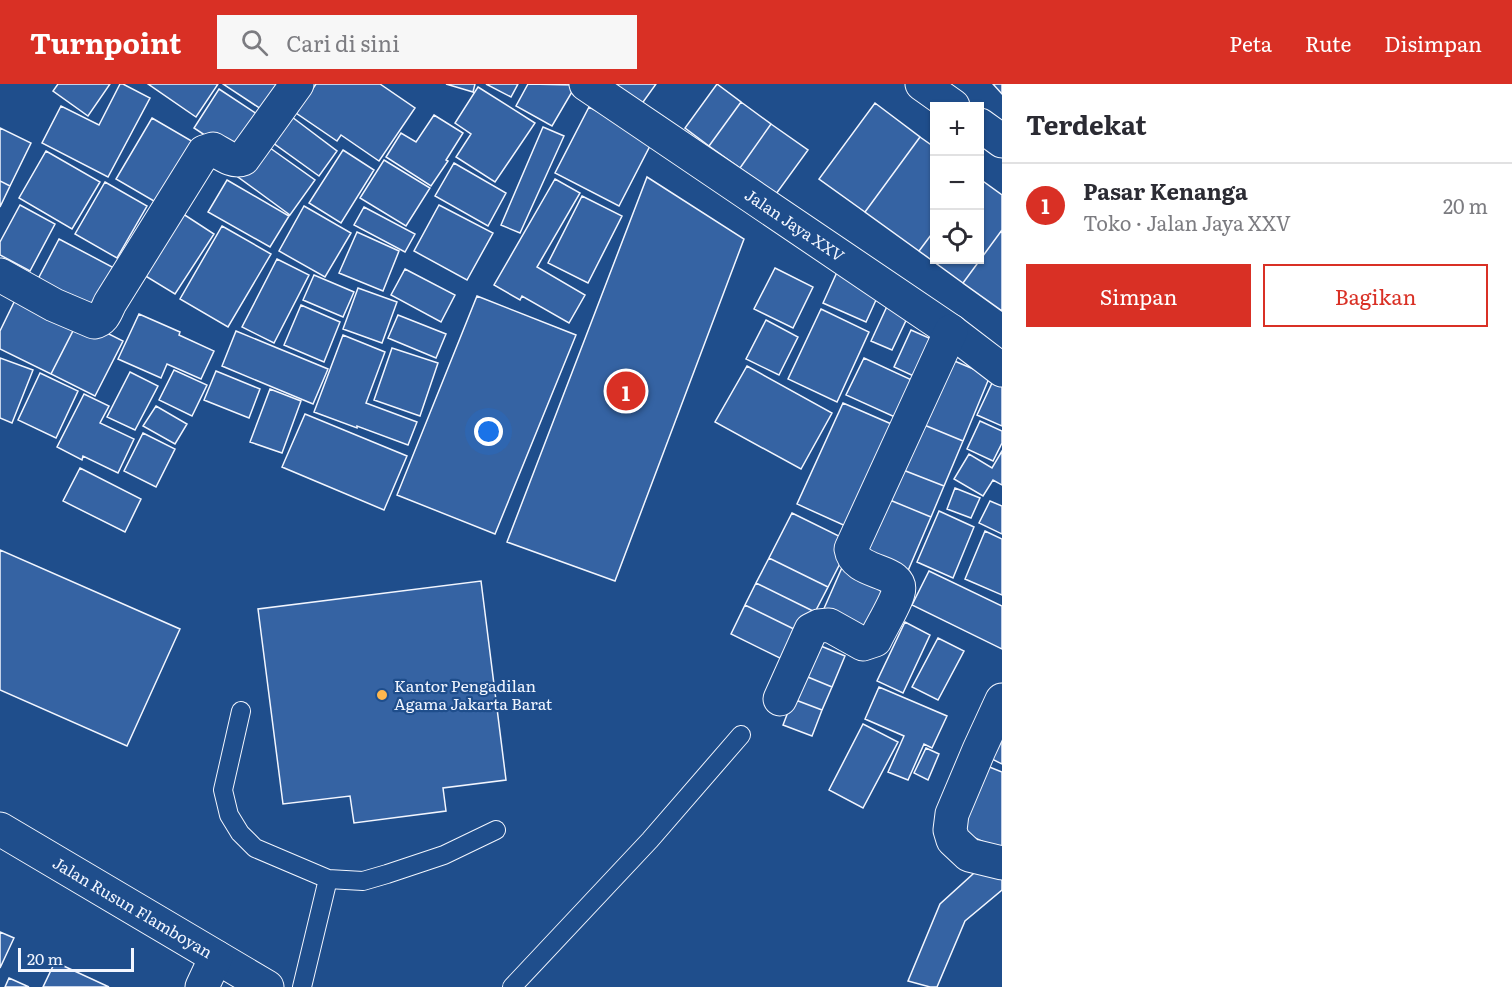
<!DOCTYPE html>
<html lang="id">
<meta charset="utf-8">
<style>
:root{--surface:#fff;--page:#f7f7f7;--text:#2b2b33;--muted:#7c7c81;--line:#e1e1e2;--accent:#d93025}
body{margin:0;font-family:Literata,serif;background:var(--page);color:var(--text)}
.controls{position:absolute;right:18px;top:18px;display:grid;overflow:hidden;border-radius:0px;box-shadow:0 2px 4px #0004}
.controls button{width:54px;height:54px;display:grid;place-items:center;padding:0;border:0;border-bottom:2px solid var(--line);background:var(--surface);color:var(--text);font:30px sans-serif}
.scale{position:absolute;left:18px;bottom:15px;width:116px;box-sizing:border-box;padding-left:6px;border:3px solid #f2f6ff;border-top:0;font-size:16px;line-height:21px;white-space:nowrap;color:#f2f6ff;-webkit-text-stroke:4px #1f4e8c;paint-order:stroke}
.you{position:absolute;left:489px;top:348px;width:21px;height:21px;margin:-15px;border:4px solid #fff;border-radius:50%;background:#1a73e8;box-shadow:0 0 0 9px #1a73e833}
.badge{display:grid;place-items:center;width:39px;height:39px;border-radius:50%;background:var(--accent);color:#fff;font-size:20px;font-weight:700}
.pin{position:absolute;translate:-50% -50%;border:3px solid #fff;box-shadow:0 2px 6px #0006}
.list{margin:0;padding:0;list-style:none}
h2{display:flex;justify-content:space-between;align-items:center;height:78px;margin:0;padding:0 24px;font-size:26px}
h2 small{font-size:20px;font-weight:400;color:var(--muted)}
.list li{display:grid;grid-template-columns:39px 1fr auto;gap:18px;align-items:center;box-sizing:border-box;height:84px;padding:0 24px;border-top:2px solid var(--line)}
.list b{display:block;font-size:22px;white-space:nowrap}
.list p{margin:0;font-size:20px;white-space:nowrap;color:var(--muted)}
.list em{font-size:20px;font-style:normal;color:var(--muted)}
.actions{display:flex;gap:12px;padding:18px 24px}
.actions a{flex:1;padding:14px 0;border:2px solid var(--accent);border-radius:0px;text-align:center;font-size:21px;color:var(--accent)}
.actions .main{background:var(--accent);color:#fff}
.icon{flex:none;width:33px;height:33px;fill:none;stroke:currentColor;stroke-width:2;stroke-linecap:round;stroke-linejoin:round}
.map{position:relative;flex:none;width:1002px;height:903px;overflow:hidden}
header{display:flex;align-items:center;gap:36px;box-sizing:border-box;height:84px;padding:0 30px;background:var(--accent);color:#fff}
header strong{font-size:28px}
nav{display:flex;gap:33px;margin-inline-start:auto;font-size:21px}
.search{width:420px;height:54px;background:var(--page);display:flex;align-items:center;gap:15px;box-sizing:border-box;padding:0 21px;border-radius:0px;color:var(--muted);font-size:22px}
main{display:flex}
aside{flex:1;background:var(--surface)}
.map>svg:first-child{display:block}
.building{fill:#3563a3;stroke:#f2f6ff;stroke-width:1.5}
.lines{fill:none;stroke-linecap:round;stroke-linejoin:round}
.service-casing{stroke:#f2f6ff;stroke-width:20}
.minor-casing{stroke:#f2f6ff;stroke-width:35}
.service{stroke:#1f4e8c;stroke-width:18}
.minor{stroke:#1f4e8c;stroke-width:33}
.poi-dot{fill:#ffb74d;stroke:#1f4e8c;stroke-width:2}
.labels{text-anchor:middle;stroke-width:4.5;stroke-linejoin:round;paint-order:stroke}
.street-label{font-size:16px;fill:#f2f6ff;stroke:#1f4e8c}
.poi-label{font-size:16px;fill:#f2f6ff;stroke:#1f4e8c;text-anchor:start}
</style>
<header>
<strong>Turnpoint</strong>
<div class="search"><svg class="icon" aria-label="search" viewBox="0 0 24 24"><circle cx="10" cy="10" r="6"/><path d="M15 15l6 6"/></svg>Cari di sini</div>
<nav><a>Peta</a><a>Rute</a><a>Disimpan</a></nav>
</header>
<main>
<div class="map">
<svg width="1002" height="903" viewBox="0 0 1002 903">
<rect width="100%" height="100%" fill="#1f4e8c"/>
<path class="building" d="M58,0H110L88,32L53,7Z
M120,0H123L150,14L108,93L42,59L61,22L99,41Z
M148,0H218L196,33Z
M223,0H287L267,29Z
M316,0H380L415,24L379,77L341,51L337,57L296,29Z
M446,0H475L473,8Z
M486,0H518L511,13Z
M528,0L576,1L552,42L516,22Z
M611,0H656L641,21Z
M717,0L741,18L709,62L685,44Z
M993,0H1002V10Z
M478,3L535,39L495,98L456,73L471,50L455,39Z
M219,5L263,34L238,73L194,44Z
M741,18L771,40L740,84L709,62Z
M875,19L920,53L865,128L819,95Z
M589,23L653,56L619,122L555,89Z
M288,30L337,67L319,92L269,56Z
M434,31L463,49L446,76L448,77L431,102L386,73L401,49L416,58Z
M152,34L195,59L159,120L116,95Z
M771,40L808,66L776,110L740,84Z
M543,43L564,52L520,149L501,141Z
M0,44L31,59L10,102L0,97Z
M920,53L934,63V147L919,167L865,128Z
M263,59L315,96L290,131L238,93Z
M343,66L374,86L341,139L309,119Z
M46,67L100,98L72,145L19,114Z
M384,76L430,104L406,142L360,114Z
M454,79L506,109L488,142L435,112Z
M647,93L744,155L615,497L507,458Z
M555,95L580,109L537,183L585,211L569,239L522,212L520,216L494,201Z
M980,95L1002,111V146L963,199L919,167L934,147V176H980Z
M227,96L289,132L270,163L208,128Z
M0,97L10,102L0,123Z
M105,98L147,122L117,174L75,150Z
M582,112L622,132L588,199L548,179Z
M20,121L55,140L30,187L0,171V158Z
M439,121L493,149L467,196L414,167Z
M304,122L351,149L325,193L279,167Z
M364,123L415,150L405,168L354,141Z
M174,124L214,150L175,210L134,185Z
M222,142L271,170L228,243L180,215Z
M1002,146V227L963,199Z
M357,148L399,167L383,207L339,189Z
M59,155L116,185L94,227L37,197Z
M277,175L309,191L274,259L242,243Z
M775,184L813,203L793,244L754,225Z
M405,185L455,211L441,238L391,211Z
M838,186L881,205L866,238L823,219Z
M314,191L354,208L343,233L303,216Z
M358,204L397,218L382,259L343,245Z
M20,206L79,235L51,290L0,265V247Z
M477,212L576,251L495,450L397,411Z
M889,218L910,228L892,266L871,257Z
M301,221L340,238L324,278L284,261Z
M821,225L869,248L837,318L788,295Z
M139,230L180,248L179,251L214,267L201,295L167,280L161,294L118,275Z
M398,231L446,250L436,274L388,254Z
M79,235L123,257L95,312L51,290Z
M766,236L798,253L779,291L746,275Z
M911,246L938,258L920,295L894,283Z
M236,247L328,285L313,320L222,282Z
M343,251L385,268L366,319L417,338L408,361L357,342V344L314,328Z
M392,264L438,279L420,332L374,316Z
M945,273L990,292L963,357L917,338Z
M0,274L33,286L12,339L0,334Z
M864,274L914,297L897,334L846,311Z
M747,282L832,329L801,385L715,338Z
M174,286L207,301L192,332L159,316Z
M216,287L260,305L249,334L204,316Z
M130,288L158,302L135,346L107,333Z
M40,289L78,307L56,354L18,336Z
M993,297L1002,301V342L977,331Z
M270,305L301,317L282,369L250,358Z
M84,310L109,322L100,339L134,355L118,389L83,372L82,376L57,363Z
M843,319L896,342L850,444L797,420Z
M156,322L187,340L175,360L143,342Z
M305,330L407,372L384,426L282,383Z
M980,337L1002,347V359L993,377L967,365Z
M917,338L963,357L944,402L898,384Z
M143,349L175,365L156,403L124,387Z
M1002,367V401L993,396L983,412L954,395L969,370L992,384Z
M80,384L141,415L125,448L63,417Z
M898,384L944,402L931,433L885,414Z
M955,404L980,414L971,434L947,425Z
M885,414L931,433L907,489L862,470Z
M990,417L1002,422V450L979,439Z
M939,427L974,443L953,494L917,478Z
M792,429L851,458L828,503L769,474Z
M985,447L1002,455V511L965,495Z
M0,466L180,545L127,662L0,606Z
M769,474L828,503L815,528L756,499Z
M844,479L890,499L869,549L822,529Z
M929,487L1002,522V565L912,521Z
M481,497L506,696L443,704L446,727L354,739L350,712L283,720L258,525Z
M756,499L815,528L804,550L745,521Z
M745,521L804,550L790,579L731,550Z
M905,538L930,551L903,609L877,597Z
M938,554L964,567L938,616L912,603Z
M816,560L845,572L832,603L803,591Z
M803,591L832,603L822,626L793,615Z
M879,603L947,632L932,664L924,660L908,696L888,688L904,652L865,635Z
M793,615L822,626L812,652L783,641Z
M863,640L898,658L863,724L829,706Z
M1002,652V680L988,673Z
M926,664L939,670L928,696L914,689Z
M987,682L1002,688V766L957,746Z
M984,780L1002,795V806L965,837L937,903H930L908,897L940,820Z
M0,848L14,854L0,884Z
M55,878L109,903H43Z
M9,894L29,903H5Z"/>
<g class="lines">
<g class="service-casing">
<path id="service" d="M241,627L223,706L229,731L240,749L255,764L328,795L302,903
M328,795L363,797L387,790L444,771L496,746
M512,903L650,756L741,651"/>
</g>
<g class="minor-casing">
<g id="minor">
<path id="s1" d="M586,0L951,247L1002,286"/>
<path d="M922,0L953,22"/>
<path d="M980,41L1002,57"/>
<path d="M0,191L54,221L94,238C104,236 106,227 110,219L204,68L213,65C222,70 233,79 243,75L297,0"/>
<path d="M780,615L811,546L819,542L829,541L863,560L875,556C881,543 895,521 898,509C905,484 855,492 851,465L951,247"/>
<path d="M1002,616L979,666L952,730L950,746L953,756L969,771L1002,779"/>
<path id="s2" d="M0,745L267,903"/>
<path d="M202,903L216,873"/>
</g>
</g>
<use href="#service" class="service"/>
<use href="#minor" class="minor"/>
</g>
<circle class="poi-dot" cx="382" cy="611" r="6"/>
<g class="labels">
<g class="street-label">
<text dy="6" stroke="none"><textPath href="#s1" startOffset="252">Jalan Jaya XXV</textPath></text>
<text dy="6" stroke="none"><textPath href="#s2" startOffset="154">Jalan Rusun Flamboyan</textPath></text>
</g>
<g class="poi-label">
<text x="394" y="608">Kantor Pengadilan<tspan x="394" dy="18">Agama Jakarta Barat</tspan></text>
</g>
</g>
</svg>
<div class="controls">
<button>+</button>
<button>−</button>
<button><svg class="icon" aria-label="locate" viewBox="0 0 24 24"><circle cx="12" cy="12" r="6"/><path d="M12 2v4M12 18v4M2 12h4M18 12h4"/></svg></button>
</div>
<div class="scale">20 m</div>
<div class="you"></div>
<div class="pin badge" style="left:626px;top:307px">1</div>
</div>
<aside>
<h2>Terdekat<small></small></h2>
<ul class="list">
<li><span class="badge">1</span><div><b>Pasar Kenanga</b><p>Toko · Jalan Jaya XXV</p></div><em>20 m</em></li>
</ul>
<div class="actions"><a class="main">Simpan</a><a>Bagikan</a></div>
</aside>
</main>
